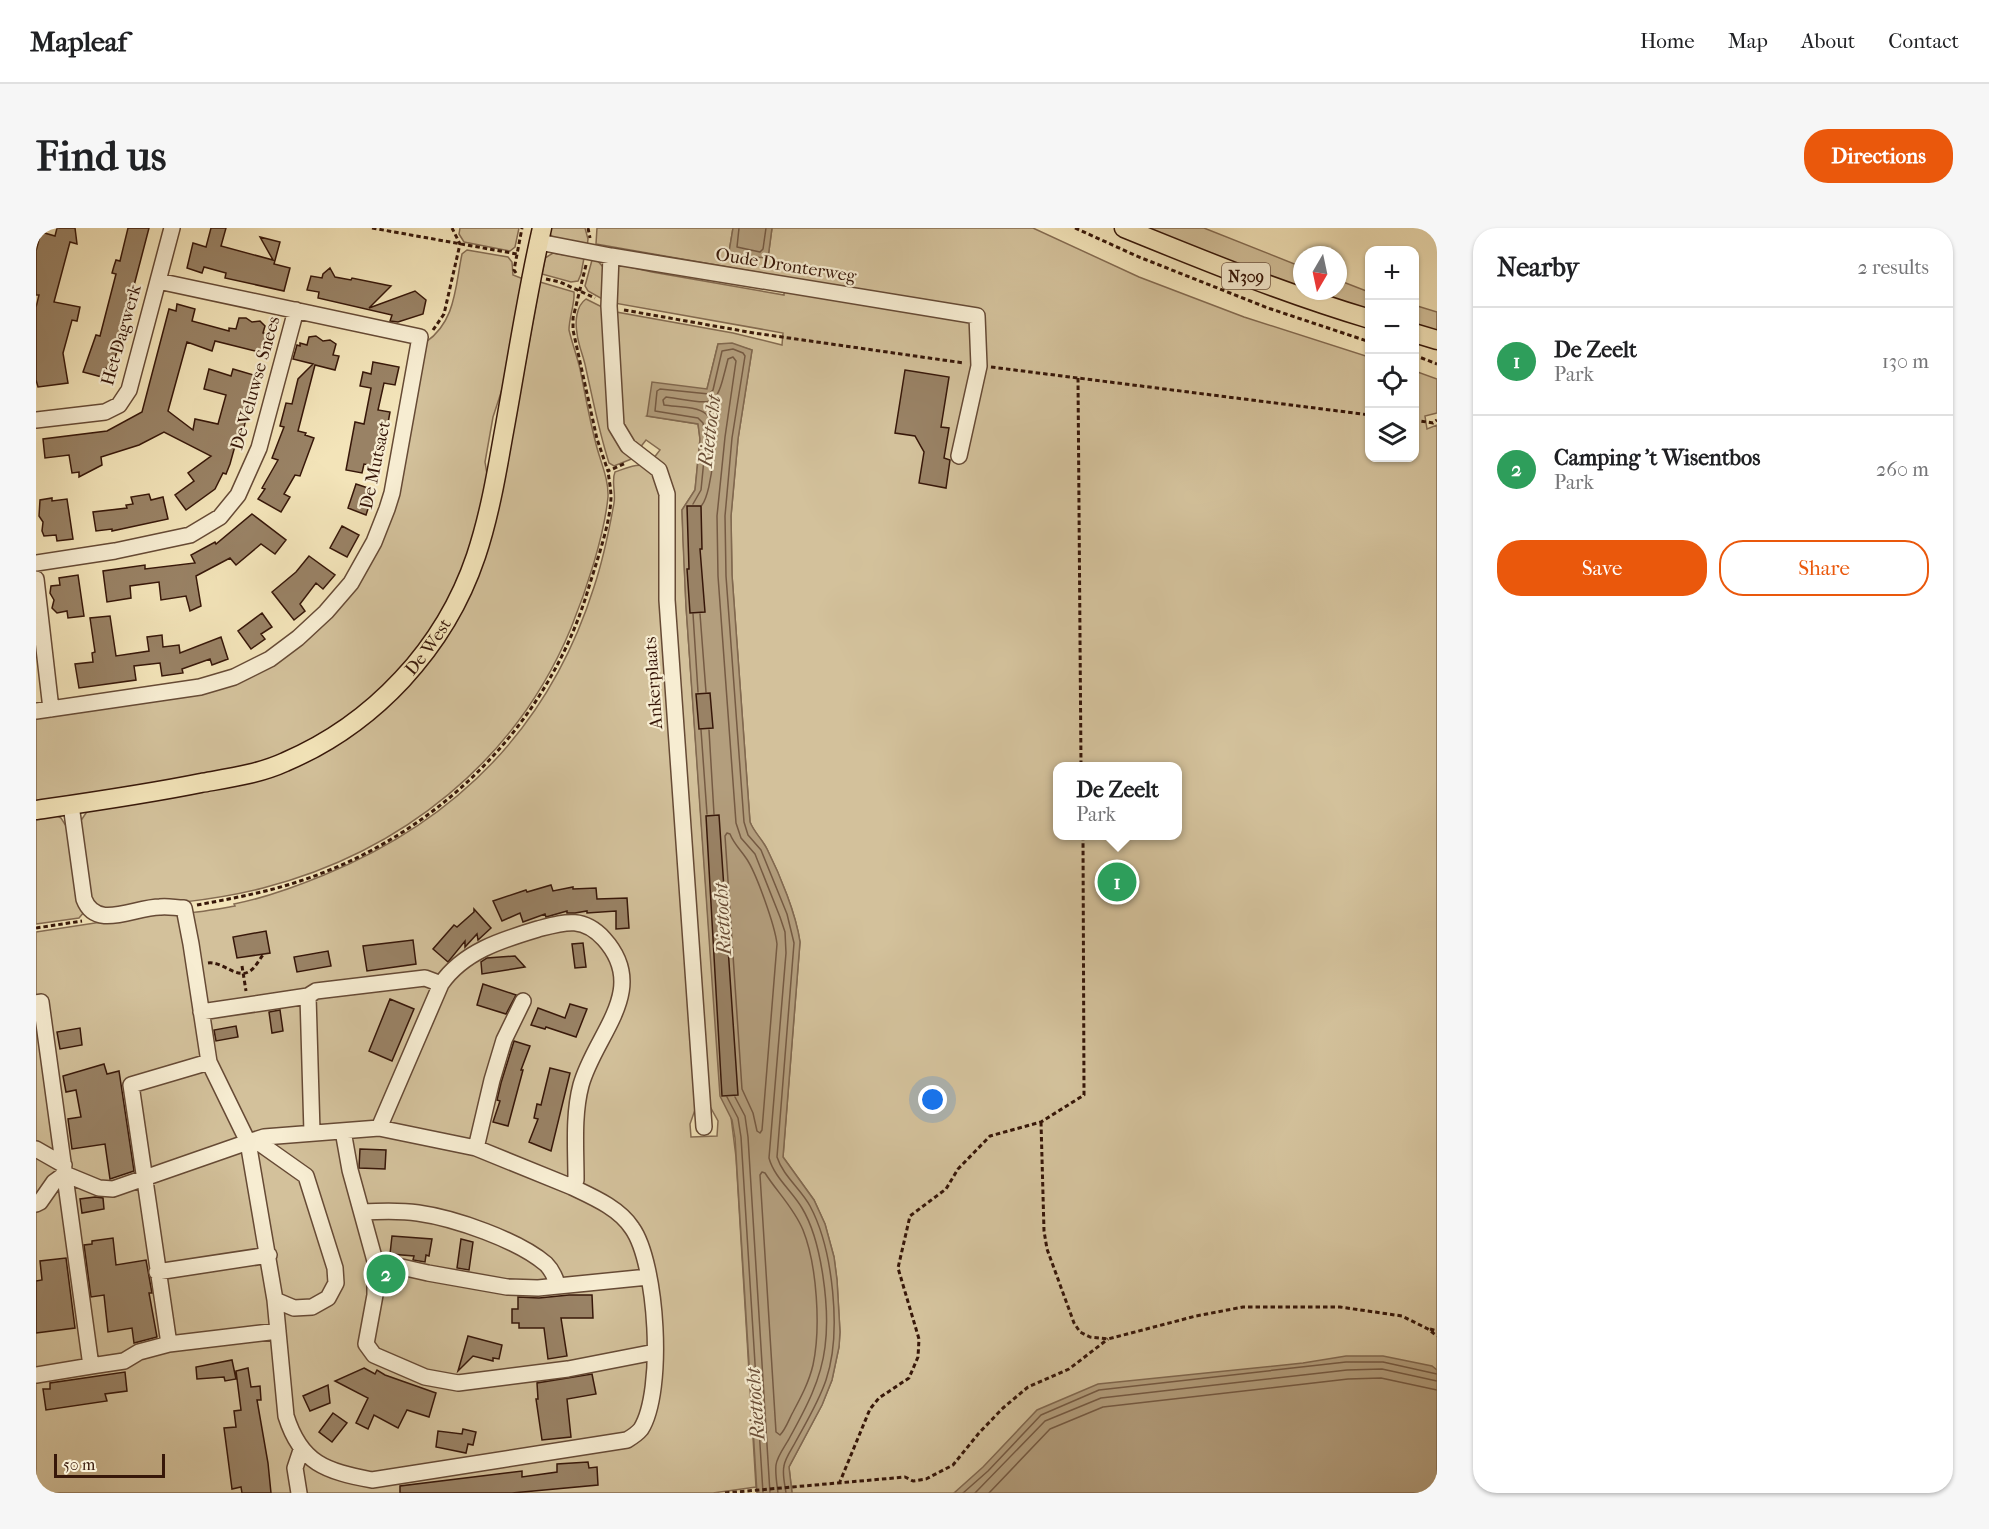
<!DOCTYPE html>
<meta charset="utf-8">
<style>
:root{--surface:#fff;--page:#f6f6f6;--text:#202124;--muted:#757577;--line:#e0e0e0;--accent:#ea580c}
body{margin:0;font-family:"IM FELL French Canon",serif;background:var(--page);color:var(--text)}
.controls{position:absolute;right:18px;top:18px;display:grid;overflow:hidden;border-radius:12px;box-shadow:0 2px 4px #0004}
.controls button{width:54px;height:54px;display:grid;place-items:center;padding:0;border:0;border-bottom:2px solid var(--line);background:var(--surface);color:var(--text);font:30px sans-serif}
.compass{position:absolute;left:1257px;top:18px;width:54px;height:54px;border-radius:50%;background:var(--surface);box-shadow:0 2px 4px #0004;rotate:189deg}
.scale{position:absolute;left:18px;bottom:15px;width:111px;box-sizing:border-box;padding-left:6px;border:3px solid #371709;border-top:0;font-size:16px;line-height:21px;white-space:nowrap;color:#371709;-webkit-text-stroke:4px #f7edd2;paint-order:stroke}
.you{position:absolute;left:897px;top:872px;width:21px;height:21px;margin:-15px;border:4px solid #fff;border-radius:50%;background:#1a73e8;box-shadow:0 0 0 9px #1a73e833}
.badge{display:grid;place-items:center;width:39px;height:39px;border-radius:50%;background:var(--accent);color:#fff;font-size:20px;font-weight:700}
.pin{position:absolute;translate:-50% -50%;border:3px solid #fff;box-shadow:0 2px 6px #0006}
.popup{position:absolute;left:1017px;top:534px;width:129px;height:78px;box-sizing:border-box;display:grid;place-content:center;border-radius:12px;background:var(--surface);filter:drop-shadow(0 2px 4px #0005);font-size:20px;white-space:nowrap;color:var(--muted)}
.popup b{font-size:22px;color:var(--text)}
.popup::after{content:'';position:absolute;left:50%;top:100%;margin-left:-12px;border:12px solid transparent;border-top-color:var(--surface)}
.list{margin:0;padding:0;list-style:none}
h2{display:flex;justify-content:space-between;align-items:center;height:78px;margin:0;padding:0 24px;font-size:26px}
h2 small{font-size:20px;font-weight:400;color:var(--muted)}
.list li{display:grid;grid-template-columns:39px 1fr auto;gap:18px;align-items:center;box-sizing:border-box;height:108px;padding:0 24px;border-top:2px solid var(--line)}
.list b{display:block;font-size:22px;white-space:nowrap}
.list p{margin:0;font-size:20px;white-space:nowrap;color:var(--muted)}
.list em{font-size:20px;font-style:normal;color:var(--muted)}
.actions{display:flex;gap:12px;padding:18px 24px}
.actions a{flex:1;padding:14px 0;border:2px solid var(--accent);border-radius:24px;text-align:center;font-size:21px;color:var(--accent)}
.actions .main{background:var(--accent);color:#fff}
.icon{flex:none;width:33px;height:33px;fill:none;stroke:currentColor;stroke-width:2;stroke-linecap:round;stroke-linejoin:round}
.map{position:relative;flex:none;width:1401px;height:1265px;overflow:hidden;border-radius:24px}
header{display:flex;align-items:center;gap:36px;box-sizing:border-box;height:84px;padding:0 30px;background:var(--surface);border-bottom:2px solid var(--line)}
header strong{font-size:28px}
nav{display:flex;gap:33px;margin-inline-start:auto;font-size:21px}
.intro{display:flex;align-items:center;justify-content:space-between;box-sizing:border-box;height:144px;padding:0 36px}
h1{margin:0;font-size:42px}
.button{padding:15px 27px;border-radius:24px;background:var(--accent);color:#fff;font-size:21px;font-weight:700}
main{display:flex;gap:36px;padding:0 36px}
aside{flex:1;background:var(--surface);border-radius:24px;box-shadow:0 2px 4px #0004}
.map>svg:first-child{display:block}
.green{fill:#d3c19b;stroke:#856c52;stroke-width:1.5;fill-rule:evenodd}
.water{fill:#b39e7d;stroke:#81684f;stroke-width:1.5}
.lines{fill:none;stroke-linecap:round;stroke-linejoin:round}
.shore{stroke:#755a43;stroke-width:1.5}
.building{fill:#998265;stroke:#371709;stroke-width:1.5}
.minor-casing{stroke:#664a35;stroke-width:18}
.major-casing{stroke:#371709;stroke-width:21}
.path{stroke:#371709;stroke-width:3;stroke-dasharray:4.5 3;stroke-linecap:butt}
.minor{stroke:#f7edd2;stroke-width:15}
.major{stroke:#f3e4b9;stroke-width:18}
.labels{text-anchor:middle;stroke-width:4.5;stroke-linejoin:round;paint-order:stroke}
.shield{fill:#f7edd2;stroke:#715745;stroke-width:1.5}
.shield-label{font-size:16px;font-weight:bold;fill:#371709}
.street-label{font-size:18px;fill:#371709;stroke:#f7edd2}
.water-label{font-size:20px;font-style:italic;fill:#694d37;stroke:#f7edd2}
</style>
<header>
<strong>Mapleaf</strong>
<nav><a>Home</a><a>Map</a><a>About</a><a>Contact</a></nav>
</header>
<div class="intro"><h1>Find us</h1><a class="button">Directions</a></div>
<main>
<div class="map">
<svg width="1401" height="1265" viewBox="0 0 1401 1265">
<rect width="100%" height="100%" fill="#f3e4b9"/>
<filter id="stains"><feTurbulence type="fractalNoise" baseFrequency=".00333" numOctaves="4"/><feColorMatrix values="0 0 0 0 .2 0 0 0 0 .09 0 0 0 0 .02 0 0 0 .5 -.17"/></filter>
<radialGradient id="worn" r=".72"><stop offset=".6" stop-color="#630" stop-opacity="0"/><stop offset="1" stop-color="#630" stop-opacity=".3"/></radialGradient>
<path class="green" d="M424,0H483L479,19L474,23L428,14L423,6Z
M515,0H549L552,11L551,19L520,13L513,5Z
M561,0H697L693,24L732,30L736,0H997L1103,49L1208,89L1333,129L1334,230H1378L1379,143L1401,151V185L1389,188L1391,201L1401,197V1221L918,1265H756L753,1239L786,1177L796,1152L803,1119L804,1104L801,1052L798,1029L789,996L778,972L747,929L764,714C760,686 744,647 731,621C726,611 718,605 714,594L696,347L695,288L702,211L716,122L696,116H682L671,161L611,188L662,196L664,211L659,262L646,282L650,378L675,730L700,929L720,1259L677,1265H0V704L131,684C141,689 186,680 199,678L198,676C229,670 259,659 288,647C422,592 514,498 558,359C567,332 573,303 578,275C580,264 575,253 579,244C604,235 612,231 625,258L660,879L654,896L655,909L681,908L682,893L671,873L636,372L635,259L631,245L617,231L624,222L610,212L603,221L586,198L580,84L697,105L746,117L747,105L578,75L580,36L616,44L748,67L749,49L560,16ZM1021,538H1141V608H1021Z
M1111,0H1168L1266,39V61L1188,32Z
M431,22L472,29L476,34L477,47L490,52L473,140L457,189L449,234L452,252L430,337L399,399L347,462L295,502L236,531L173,548L0,574V488L139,469L277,406L297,386L333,338L390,114C420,93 419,59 426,26Z
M517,25L548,30L545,46L542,53L535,54L506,46L509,30Z
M556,32H561L567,39L568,72L552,63L549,58Z
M1302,52L1333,64V83L1271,63H1302Z
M504,54L538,64C539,76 533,89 533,102C536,115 541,128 544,141C549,165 553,189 559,212C563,231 573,250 572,269C568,309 550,363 535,400C480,533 366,624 227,660C176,673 123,677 70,681H65L56,675L44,594L52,582L204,555L377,452L399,425L475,215Z
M550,71L568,80L573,162L598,230L578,238L573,235C563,204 557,172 550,141C548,129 542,117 541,105C539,94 540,78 550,71Z
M1378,77L1401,84V103L1379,96Z
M18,586L25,590L32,601L48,684L43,690L0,696V589Z"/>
<path class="water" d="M697,0H736L732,30L708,28L693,24Z
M696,115L716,122L702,211L695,288L696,347L714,594C718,604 726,611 731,621C744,647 760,686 764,714L747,929L778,972L789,996L798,1029L801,1052L804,1104L803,1119L796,1152L786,1177L753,1239L756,1265H721L699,910L696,892L684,868L650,378L647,313L646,282L659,262L664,211L662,196L611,188L616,154L671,161L682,116Z
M1310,1128H1347L1396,1138L1401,1142V1265H918L947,1239L1001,1182L1062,1156L1267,1135Z"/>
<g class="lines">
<path class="shore" d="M703,0L701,19L724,24L727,21L730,0
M657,276L665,262L670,211L667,195L662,190L619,183L621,163L624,161L673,166L677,162L686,123L697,121L707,125L709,128L696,210L689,288L690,348L708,594L712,607L725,622L751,686L758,715L741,929C747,948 765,961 774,978C797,1021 806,1105 790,1152C783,1173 771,1193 760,1213C756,1221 749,1230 748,1238C746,1246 749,1257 750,1265
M666,277C676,264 684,197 670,186C661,178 640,179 628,177L627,172L630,169C682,176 679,183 692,131L697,129L700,133L689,209L681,288L682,348L700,595L705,610L719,626L744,689L749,704L750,725L733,930C738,949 756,963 766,980C786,1013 794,1081 789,1119C785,1152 770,1180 754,1209C750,1217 741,1228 740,1237C739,1246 741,1256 742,1265
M657,386L662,464
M664,386L670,464
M665,502L671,586
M673,502L678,586
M691,605L694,606C698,616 704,621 710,630C720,644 739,698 741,716L726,902L724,905L721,903L717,885L706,861L689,608Z
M691,869L702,890L705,909L727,1265
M699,869L709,888L712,909L734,1265
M726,944L729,945C741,964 758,980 767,1002C781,1037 785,1100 777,1137C773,1154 765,1169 757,1184C753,1191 750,1201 744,1207L740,1204L724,947Z
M927,1265L952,1243L1005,1187L1063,1162L1310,1134H1347L1401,1146
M939,1265L1009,1193L1065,1170L1311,1142L1346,1141L1401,1153
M953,1265L1014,1201L1067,1179L1312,1151L1345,1150L1401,1162"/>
</g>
<path class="building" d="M21,0H39L41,16L34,14L18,74L44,79L41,93L36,92L27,125L32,155L2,159L0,152V79L3,67H0V23L5,4L19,8Z
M92,0H113L76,142L68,140L66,149L47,144L60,107L64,108L80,46L76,45L78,38L80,32L84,33Z
M175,0H190L185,18L237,32L224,9L244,14L238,36L254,40L248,63L189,50L190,45L168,39L166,45L151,40L157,15L170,19Z
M294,40L299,49L315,52L316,50L355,58L333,80L379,63L390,72L387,86L362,94L354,93L356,87L282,70L283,64L271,62L275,48L286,50L287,46Z
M141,76L159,81L156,93L193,103V100L200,101L203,90H210L216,94L224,93L229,98L227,105L236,107L231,126L179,113L176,123L151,114L132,183L157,202L159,191L182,196L190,167L168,161L173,141L195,148L197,141L221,148L206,207H202L194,236L190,246L187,245L179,261L150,282L139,267L158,253L152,245L175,228L128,204L103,217L65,229L66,237L43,249V244L36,245L33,227L9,230L7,211L71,203L106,184L133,81L140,83Z
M280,108L287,113L294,112L300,116L297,127L303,128L299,142L279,137L262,203L270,205L269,207L278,210L264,248L259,247L248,266L254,269L245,284L222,271L229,261L226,260L242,232L236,230L248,199L244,198L250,175L256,176L262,151L277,136L257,131L261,117L264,118V115L271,117L273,109Z
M337,134L363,139L359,157L348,155L342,182L354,184L344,239L328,236L326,245L310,242L319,194L328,196L335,160L324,158L327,144L335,146Z
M869,142L913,149L905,199L913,200L908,230L914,232L910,260L883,255L888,224L879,208L859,205Z
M320,256L338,262L330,287L312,280Z
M113,266L115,272L127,269L132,291L76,303V301L60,303L57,284L91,280L90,277L97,276L95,269Z
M16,270V273L31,271L37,311L21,313L20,307L8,308L6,303L7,294L3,288L4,272Z
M651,278H665L666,321H664L669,384L654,385L651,341H653Z
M216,286L250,312L239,326L225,316L200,337L194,330L160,348L165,378L154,383L150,368L125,372L123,354L94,358L95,370L71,374L67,343L109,337V341L159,335L155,327L179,314L180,316Z
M306,298L323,307L311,329L294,320Z
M273,328L299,347L287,361L280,355L264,376L269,383L258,392L236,364L260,344Z
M42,347L48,388L32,390L31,383L21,385L16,380L18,372L14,365L15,358L24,357L23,350Z
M226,385L236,399L225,406L229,411L215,421L202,403Z
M74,388L80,428L113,423L111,409L126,407L127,419L143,417L144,425L185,409L192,431L176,437L174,431L146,441L147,445L126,448L124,435L98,438L100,452L43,460L39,436L57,434L56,425L59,424L54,390Z
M674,465L677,500L663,501L660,466Z
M683,587L702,867L686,868L670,588Z
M515,657L517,663L537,659V661L560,660L561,671L591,670L593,700L580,701V683L551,685V683L539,685H531V683L510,689L509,686L487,694L484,685L466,693L457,673L490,662L491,664Z
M438,681L455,700L442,712L441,706L429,719V713L412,734L397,721L418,697L421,699L438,684Z
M230,703L234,725L201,730L197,709Z
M377,712L380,736L331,743L327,718Z
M547,715L550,739L539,740L536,716Z
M292,723L295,738L261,744L258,729Z
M479,728L489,739L446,746L445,734L451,730Z
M447,756L480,767L470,786L441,777Z
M354,771L378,781L356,833L333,823Z
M534,776L551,781L540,809L510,799L509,801L495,797L502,780L529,790Z
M244,782L247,803L236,805L233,784Z
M200,798L202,809L180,813L178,802Z
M44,800L46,817L24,821L21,804Z
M478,813L494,818L485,842H487L472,898L457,894L464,873L461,872L465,855Z
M68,836L71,846L83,843L98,943L74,951L69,916L36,921L32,891L45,889L40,862L30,864L27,848Z
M514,840L534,845L515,923L493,914L502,891L498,890L501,876L505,877Z
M324,921L350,922L349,941L323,940Z
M59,969L67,970L68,981L46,985L44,971Z
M356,1008L396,1011L393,1028L390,1027L389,1034L377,1032L378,1028L354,1026Z
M77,1010L80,1037L110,1032L116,1065H113L121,1109L98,1115L96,1100L72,1104L68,1067L55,1069L48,1017L56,1016V1013Z
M425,1011L437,1014L433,1042L421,1040Z
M30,1030L39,1100L0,1105V1053L6,1052L4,1033Z
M533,1067H556L557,1090H525L531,1128L512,1131L508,1100H483V1095H476V1081H482V1069L503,1070Z
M432,1108L466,1117L463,1131L457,1130V1133L437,1128L422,1143Z
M196,1132L200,1151L189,1153L188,1149L161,1151L160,1139Z
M212,1140L215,1159L224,1158L225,1172H221L232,1235L235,1265H206L205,1259L196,1261L188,1200L200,1199L198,1183L205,1182L200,1143Z
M328,1140L339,1146L341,1142L349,1147L400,1165L393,1189L371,1182L362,1200L338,1187L332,1201L320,1195L332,1170L299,1153Z
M89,1144L91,1163L69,1166L71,1173L10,1182L7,1161H14V1155Z
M556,1146L560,1166L531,1171L535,1209L506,1212L500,1171H502L501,1155Z
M292,1157L294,1175L274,1183L267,1168Z
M297,1185L311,1195L296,1214L283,1204Z
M427,1201L440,1204L437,1217L432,1216L430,1225L400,1219L402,1203L426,1206Z
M552,1234L553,1240L561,1239L562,1257L476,1265H364V1258L486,1243V1249L521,1244V1236Z"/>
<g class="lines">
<g class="minor-casing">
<path id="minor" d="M503,14L575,28L941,88L943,138L923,228
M575,28L573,78L580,198L592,218L623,242L631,266V372L668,899
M0,192L69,184L83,177L93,162L136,0
M0,335L79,323L154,307L184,289L202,267L223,220L260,82
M0,351L15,481
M0,483L164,459L198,449L234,431L262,410L290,384L315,355L338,314L351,281L356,265L384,109L122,53
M272,768L280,763L389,750L405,756
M0,775L5,774L55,1138L88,1133L103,1124L133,1116L242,1103
M165,784L272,768L276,904
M343,900L440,920L536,959
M307,903L314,942L339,1033V1067L330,1116L338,1127L389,1149L422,1155L532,1141L619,1124
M219,912L270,948L299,1040L300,1055L292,1070L276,1079L258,1080L239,1072
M440,920L456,852L468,812L487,773
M0,921L28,937
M0,976L4,974L18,954L29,946L63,960L77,961L212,914L228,909L343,900L405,756C427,724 465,712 502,701C529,694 547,688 568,711C614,762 559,806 545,857C537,887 540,921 540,952L536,959C557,969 583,980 596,1000C621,1035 629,1163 605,1201C601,1206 596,1209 591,1212L336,1252C290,1243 265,1236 250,1188L239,1072L212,914L173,834L155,716L148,680C140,680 132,678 124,679C98,679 60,703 48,671L35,577
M326,984C344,983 363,982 382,985C418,990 482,1012 510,1036C516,1042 519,1049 521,1056
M339,1033L392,1045L471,1059L502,1060L612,1049
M121,1044L233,1027
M133,1116L95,857L173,834
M0,1147L55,1138
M263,1265L259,1240L265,1222"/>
</g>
<g class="major-casing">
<g id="major">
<path d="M1088,0C1169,33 1250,66 1334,91"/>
<path d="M1378,105L1401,112"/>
<path id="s1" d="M0,582C55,574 111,566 165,555C193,550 223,546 249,534C338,496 409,420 440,328C453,289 460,249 467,209C480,139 490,69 506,0"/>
</g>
</g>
<path class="path" d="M336,0L481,26
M552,0L554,10
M1039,0L1103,29L1232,80L1334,114
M550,37L537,90V102L561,211L572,243L590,235
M480,45L478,42L486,0
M510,51L524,54L559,70
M588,82L718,105L928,135
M397,102L408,86L424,16L416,0
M1378,127L1401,136
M955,139L1334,187
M1042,150L1045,538
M1378,192L1397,195L1401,192
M161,677C188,672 215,667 241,660C387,620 508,508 552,362C560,335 574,297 575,270C575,261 573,252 572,243
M0,700L46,693
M172,735C187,733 201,752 214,743C219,740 223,732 227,727
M206,738L210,763
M1005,894L1008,1003L1011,1021L1038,1095L1044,1104L1054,1109L1072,1111L1160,1088L1207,1079H1304L1366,1088L1392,1101L1401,1108
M1394,1101L1401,1103
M803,1256L834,1181L843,1170L873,1150L882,1129L883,1111L862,1040L874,988L910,961L922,941L954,908L1005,894L1048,867L1047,608
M689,1265L869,1249L877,1253L890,1251L917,1237L943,1205L967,1180L992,1159L1033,1141L1072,1111"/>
<use href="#minor" class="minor"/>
<use href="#major" class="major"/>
</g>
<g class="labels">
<rect class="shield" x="1186" y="35" width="48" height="26" rx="4.5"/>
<g class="shield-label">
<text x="1210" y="54">N309</text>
</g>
<g class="street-label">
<text transform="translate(750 37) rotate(9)" y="6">Oude Dronterweg</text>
<text transform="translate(85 107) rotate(-74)" y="6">Het Dagwerk</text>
<text transform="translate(219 155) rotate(-74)" y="6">De Veluwse Snees</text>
<text transform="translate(339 237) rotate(-78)" y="6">De Mutsaet</text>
<text dy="6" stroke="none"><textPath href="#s1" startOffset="440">De West</textPath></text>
<text transform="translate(617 455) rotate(-94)" y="6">Ankerplaats</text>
</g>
<g class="water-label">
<text transform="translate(673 203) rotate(-83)" y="7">Riettocht</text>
<text transform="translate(686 691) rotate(-93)" y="7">Riettocht</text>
<text transform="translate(719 1176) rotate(-94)" y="7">Riettocht</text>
</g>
</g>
<rect width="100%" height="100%" filter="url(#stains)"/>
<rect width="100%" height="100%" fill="url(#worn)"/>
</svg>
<div class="controls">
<button>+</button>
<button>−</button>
<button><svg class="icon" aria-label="locate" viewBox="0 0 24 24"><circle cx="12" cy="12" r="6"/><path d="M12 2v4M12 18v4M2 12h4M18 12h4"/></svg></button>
<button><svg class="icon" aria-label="layers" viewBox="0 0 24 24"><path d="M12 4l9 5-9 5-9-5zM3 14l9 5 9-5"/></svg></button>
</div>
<svg class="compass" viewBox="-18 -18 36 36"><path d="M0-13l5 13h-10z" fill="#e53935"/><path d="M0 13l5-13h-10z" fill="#757577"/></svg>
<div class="scale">50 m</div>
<div class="you"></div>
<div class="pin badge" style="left:1081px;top:654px;background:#2e9e5b">1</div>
<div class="popup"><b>De Zeelt</b>Park</div>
<div class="pin badge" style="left:350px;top:1046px;background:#2e9e5b">2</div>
</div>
<aside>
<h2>Nearby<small>2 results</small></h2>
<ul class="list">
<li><span class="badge" style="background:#2e9e5b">1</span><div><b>De Zeelt</b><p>Park</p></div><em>130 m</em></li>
<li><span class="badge" style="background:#2e9e5b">2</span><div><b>Camping 't Wisentbos</b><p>Park</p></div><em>260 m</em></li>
</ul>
<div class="actions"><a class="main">Save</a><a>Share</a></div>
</aside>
</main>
